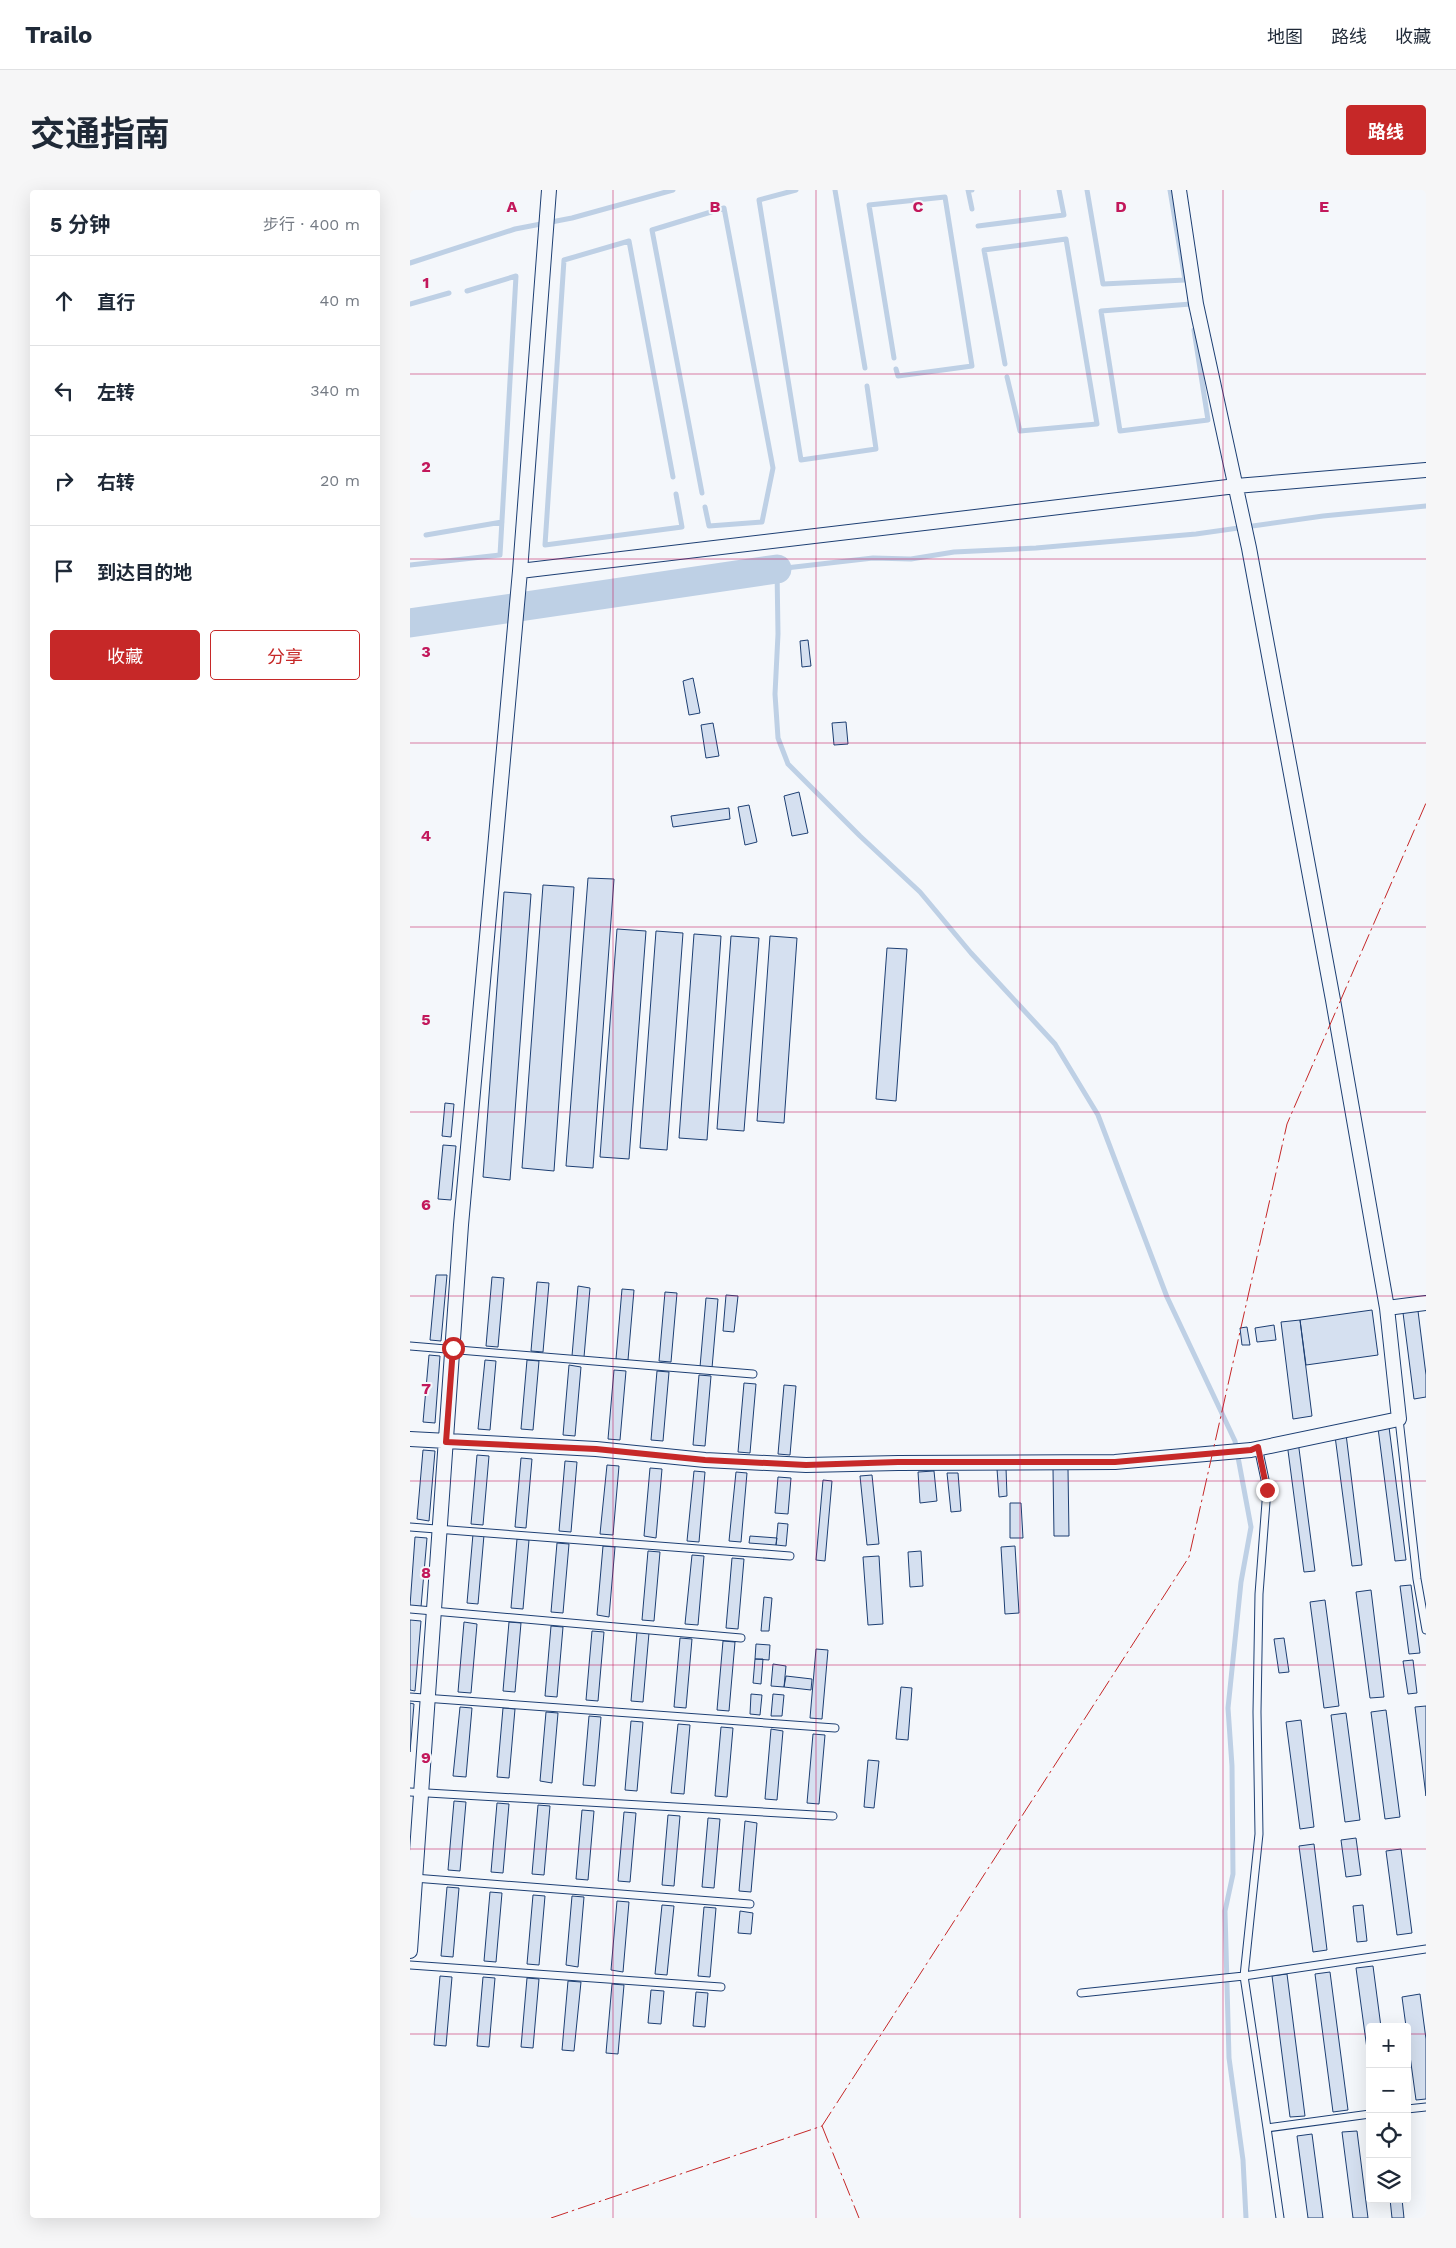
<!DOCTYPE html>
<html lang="zh">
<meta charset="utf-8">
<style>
:root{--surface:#fff;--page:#f6f6f7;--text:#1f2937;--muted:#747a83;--line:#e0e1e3;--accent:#c62828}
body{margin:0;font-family:"Work Sans","Noto Sans SC",sans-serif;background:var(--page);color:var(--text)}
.controls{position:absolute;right:15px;bottom:15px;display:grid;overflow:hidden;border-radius:5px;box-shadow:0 5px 20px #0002}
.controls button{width:45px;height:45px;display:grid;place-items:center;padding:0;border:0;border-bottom:1px solid var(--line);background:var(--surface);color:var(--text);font:25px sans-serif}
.stop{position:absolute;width:15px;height:15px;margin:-11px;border:4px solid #c62828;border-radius:50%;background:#fff}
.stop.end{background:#c62828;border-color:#fff;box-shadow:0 1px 5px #0008}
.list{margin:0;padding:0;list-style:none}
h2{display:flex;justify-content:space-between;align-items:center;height:65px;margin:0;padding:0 20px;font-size:21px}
h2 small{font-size:16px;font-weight:400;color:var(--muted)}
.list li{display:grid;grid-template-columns:32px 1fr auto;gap:15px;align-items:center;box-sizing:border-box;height:90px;padding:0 20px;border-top:1px solid var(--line)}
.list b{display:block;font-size:19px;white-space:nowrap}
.list em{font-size:16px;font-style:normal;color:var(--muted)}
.actions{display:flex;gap:10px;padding:15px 20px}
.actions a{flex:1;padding:11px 0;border:1px solid var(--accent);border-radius:5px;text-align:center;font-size:18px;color:var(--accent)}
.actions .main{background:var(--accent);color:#fff}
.icon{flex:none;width:28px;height:28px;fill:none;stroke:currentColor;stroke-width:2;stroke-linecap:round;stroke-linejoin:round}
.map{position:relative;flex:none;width:1016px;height:2028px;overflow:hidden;border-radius:5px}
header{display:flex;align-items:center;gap:30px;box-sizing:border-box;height:70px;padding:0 25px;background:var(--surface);border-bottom:1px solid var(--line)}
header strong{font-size:24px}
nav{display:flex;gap:28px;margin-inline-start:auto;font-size:18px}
.intro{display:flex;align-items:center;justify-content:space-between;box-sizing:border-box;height:120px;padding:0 30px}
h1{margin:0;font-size:35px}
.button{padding:12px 22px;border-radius:5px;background:var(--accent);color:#fff;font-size:18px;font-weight:700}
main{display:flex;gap:30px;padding:0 30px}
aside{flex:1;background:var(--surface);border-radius:5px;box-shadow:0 5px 20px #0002}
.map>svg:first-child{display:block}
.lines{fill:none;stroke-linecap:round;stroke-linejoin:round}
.stream{stroke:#bed0e5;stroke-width:5}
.river{stroke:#bed0e5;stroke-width:29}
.building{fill:#d5e0f0;stroke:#1d3f73}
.service-casing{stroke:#1d3f73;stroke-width:9}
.minor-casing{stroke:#1d3f73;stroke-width:16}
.service{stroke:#f4f7fb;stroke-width:7}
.minor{stroke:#f4f7fb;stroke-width:14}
.power{stroke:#c62828;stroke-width:1;stroke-dasharray:18 4 2.5 4;stroke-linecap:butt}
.route{stroke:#c62828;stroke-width:6}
.grid{fill:none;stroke:#c2185b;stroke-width:1;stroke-opacity:0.55}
.grid-label{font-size:16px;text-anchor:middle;font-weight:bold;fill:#c2185b;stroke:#f4f7fb;stroke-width:4;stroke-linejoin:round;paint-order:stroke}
</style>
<header>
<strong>Trailo</strong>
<nav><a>地图</a><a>路线</a><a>收藏</a></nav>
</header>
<div class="intro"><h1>交通指南</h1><a class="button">路线</a></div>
<main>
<aside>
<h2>5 分钟<small>步行 · 400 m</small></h2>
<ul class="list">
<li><svg class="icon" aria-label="ahead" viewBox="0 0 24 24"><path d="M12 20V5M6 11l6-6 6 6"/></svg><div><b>直行</b></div><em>40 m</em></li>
<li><svg class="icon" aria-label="left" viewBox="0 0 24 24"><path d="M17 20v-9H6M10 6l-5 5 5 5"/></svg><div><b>左转</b></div><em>340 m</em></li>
<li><svg class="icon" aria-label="right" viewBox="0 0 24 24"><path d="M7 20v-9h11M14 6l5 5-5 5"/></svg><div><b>右转</b></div><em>20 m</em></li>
<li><svg class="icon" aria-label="arrive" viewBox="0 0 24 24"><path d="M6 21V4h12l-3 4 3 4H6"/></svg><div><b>到达目的地</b></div></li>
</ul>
<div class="actions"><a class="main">收藏</a><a>分享</a></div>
</aside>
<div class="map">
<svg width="1016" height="2028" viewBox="0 0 1016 2028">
<rect width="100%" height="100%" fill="#f4f7fb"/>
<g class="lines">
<path class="stream" d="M386,0L349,10L391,270L466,259L457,196
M425,0L455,178
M562,0H558L562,19
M677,0L693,94L775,90L760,0
M568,36L654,25L649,0
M0,73L105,39L162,28L263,0
M0,114L39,103
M781,118V114L691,121L710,241L798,230L784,140
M484,168L459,15L535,7L562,176L488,186L486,179
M595,174L574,60L656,49L687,234L610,241L597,187
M263,287L219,51L154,70L135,355L272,337L266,304
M292,303L242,40L314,18L363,278L352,332L299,336L295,317
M16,345L92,332
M0,375L90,365L106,86L57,101
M836,2028L833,1970L819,1868L815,1721L823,1684L822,1576L818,1518L831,1392L841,1337L825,1251L757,1107L688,925L645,854L561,763L510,702L450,646L378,574L368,548L365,504L368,444L367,379L463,368L501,369L544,362L626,358L786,344L913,326L1016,316"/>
<path class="river" d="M0,433L367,379"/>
</g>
<path class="building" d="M398,450L401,476L392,477L390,451Z
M283,488L290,523L279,525L273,491Z
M436,532L438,554L424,555L422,533Z
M303,533L309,566L296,568L291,535Z
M389,602L398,643L382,646L374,606Z
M339,615L347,652L335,655L328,617Z
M319,618L320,629L263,637L261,626Z
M178,688L204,689L183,978L156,976Z
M133,695L164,697L144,981L112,978Z
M94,702L121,704L100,990L73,987Z
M207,739L236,741L219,969L190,967Z
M246,741L273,743L257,960L230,958Z
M284,744L311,746L297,950L269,948Z
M321,746L349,748L334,941L307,939Z
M360,746L387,748L374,933L347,931Z
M477,758L497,759L486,911L466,909Z
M35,913L44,914L41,947L32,946Z
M33,955L46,956L41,1010L28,1009Z
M26,1085H37L31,1151L20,1150Z
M82,1087L94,1088L88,1157L76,1156Z
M127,1092L139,1093L133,1162L121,1161Z
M168,1096L180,1098L174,1167L162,1166Z
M212,1099L224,1100L218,1170L206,1169Z
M255,1102L267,1103L261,1172L249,1171Z
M316,1105L328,1106L324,1142L313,1141Z
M296,1108L308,1109L302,1178L290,1177Z
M1007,1113L1016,1185V1207L1004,1209L992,1115Z
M962,1120L968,1165L896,1175L890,1130Z
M890,1130L902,1226L883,1229L871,1132Z
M864,1135L866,1150L847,1152L845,1138Z
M837,1137L840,1155H832L830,1138Z
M19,1165L30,1166L25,1233L13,1232Z
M75,1170L86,1171L80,1240L68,1239Z
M117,1170L129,1171L123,1240L111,1239Z
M159,1175L171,1177L165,1246L153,1245Z
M204,1180L216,1181L210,1250L198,1249Z
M247,1181L259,1182L253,1251L241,1250Z
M289,1185L301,1186L295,1256L283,1255Z
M334,1193L346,1194L340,1263L328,1262Z
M374,1195L386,1196L380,1265L368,1264Z
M979,1237L996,1370L985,1371L968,1238Z
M936,1244L952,1375L942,1376L925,1246Z
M888,1251L905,1381L894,1382L877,1253Z
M13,1260L25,1261L19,1331L7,1329Z
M67,1265L79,1266L73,1335L61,1334Z
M111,1268L122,1269L116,1338L105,1337Z
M155,1271L167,1272L161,1342L149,1341Z
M197,1275L209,1276L203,1345L190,1344Z
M240,1278L252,1279L246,1348L234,1346Z
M596,1278L597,1306L589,1307L587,1279Z
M643,1279H658L659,1346H644Z
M284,1281L295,1282L289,1352L277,1351Z
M524,1281L527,1311L510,1313L508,1282Z
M326,1282L337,1283L331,1352L319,1351Z
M537,1283H548L551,1321L541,1322Z
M462,1285L469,1354L457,1355L450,1286Z
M368,1287L381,1288L378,1324L365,1323Z
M413,1290L422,1291L415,1371L406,1370Z
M600,1313H611L613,1348H600Z
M368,1333L378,1334L376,1356L366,1355Z
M63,1344L74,1345L68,1414L57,1413Z
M340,1346L367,1348L366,1355L339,1353Z
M5,1347L17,1348L11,1417L0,1416Z
M107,1349L119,1350L113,1419L101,1418Z
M147,1353L159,1354L153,1423L141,1422Z
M193,1356L205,1357L199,1427L187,1425Z
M605,1356L609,1423L595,1424L591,1357Z
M238,1361L250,1362L244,1431L232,1430Z
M511,1361L513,1396L500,1397L498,1362Z
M282,1365L294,1366L288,1435L275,1434Z
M469,1366L473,1434L458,1435L453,1367Z
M322,1368L334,1369L328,1439L316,1438Z
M1001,1395L1010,1463L999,1464L990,1396Z
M961,1400L974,1507L960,1508L946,1402Z
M354,1407L362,1408L359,1441H351Z
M915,1410L929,1516L914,1518L900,1412Z
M0,1430L11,1431L5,1501L0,1500Z
M54,1432L67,1434L61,1503L48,1502Z
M99,1432L111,1433L105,1502L93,1501Z
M141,1436L153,1437L147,1507L135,1506Z
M182,1441L194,1442L188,1511L176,1510Z
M227,1442L239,1443L233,1512L221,1511Z
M270,1448L282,1449L276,1518L264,1517Z
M874,1448L879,1482L869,1483L864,1449Z
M313,1451L325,1452L319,1521L307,1520Z
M346,1454L360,1455L359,1470L345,1469Z
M406,1459L418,1460L412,1529L400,1528Z
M345,1469H353L351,1494L343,1493Z
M1003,1470L1007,1503L998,1504L993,1471Z
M363,1474L376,1476L374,1497L361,1496Z
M376,1486L402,1489L401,1500L374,1497Z
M491,1497L502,1498L498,1550L486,1549Z
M341,1504L352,1505L350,1525L340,1524Z
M363,1504L374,1505L372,1526H361Z
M0,1513L4,1514L0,1562Z
M1016,1516V1606L1005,1517Z
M50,1517L62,1518L56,1587L43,1586Z
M93,1518L105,1519L99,1588L87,1587Z
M976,1520L990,1627L975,1629L961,1522Z
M136,1522L148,1523L142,1593L130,1591Z
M936,1523L950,1630L935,1632L921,1525Z
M179,1526L191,1527L185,1596L173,1595Z
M891,1530L904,1637L890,1639L876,1532Z
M221,1531L233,1532L227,1601L215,1600Z
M268,1534L280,1535L274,1604L261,1603Z
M311,1537L323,1538L317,1607L305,1606Z
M361,1539L373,1541L367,1610L355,1609Z
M403,1544L415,1545L409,1614L397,1613Z
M458,1570L469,1571L464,1618L454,1617Z
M44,1611L56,1612L50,1681L38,1680Z
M87,1613L99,1614L93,1683L81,1682Z
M128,1615L140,1616L134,1685L122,1684Z
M172,1620L184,1621L178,1690L166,1689Z
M214,1622L226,1623L220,1692L208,1691Z
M258,1625L270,1626L264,1696L252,1695Z
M298,1628L310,1629L304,1698L292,1697Z
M335,1631L347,1633L341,1702L329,1701Z
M946,1648L951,1685L936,1687L931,1650Z
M904,1654L917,1760L903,1762L889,1656Z
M991,1659L1002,1743L987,1745L976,1661Z
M37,1697L49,1698L43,1767L31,1766Z
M80,1702L92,1703L86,1772L74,1771Z
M123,1705L135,1706L129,1775L117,1774Z
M162,1706L174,1707L168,1777L156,1775Z
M207,1711L219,1712L213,1782L201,1780Z
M252,1715L264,1716L257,1785L245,1784Z
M953,1715L957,1751L947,1752L943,1716Z
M294,1717L306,1718L300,1787L288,1786Z
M330,1721L343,1723L341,1744L328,1743Z
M963,1776L971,1837H960V1881L946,1778Z
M920,1782L938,1920L923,1922L905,1784Z
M877,1784L895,1926L880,1927L862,1786Z
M30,1786L42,1787L36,1856L24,1855Z
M73,1787L85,1788L79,1857L67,1856Z
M117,1788L129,1789L123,1858L111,1857Z
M158,1791L171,1792L164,1861L152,1860Z
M202,1794L214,1795L208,1864L196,1863Z
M241,1800L254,1801L251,1834L238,1833Z
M286,1802L298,1803L295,1837L283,1836Z
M1010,1804L1016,1849V1909L1006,1910L992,1807Z
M947,1941L958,2028H943L932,1942Z
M902,1944L913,2028H898L887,1946Z
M980,2009H992L994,2028H982Z"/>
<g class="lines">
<g class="service-casing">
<path id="service" d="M0,1156L343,1184
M989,1229L1007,1389L1016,1440
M848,1257L857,1299L849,1404L847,1522L849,1644L834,1786L1016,1759
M0,1337L380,1366
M0,1419L331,1448
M0,1507L425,1538
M0,1602L423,1626
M4,1688L340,1714
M0,1775L311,1797
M671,1803L834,1786L857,1938
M997,1919L1016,1917
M870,2028L857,1938L960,1924"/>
</g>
<g class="minor-casing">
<path id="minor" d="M769,0L786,114L839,358L923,810L977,1118
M110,381L826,296L1016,280
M0,1249L186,1259L295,1270L396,1275L488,1273L705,1272L841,1260L989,1229L977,1118L1016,1113
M0,1761L51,1035L110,381L139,0"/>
</g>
<use href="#service" class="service"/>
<use href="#minor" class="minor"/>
<path class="power" d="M412,1936L449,2028
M141,2028L412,1936L779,1367L877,934L1016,613"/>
</g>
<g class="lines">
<path class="route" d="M43,1158L36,1252L186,1259L295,1270L396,1275L488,1272H705L841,1260L848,1257L857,1300"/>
</g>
<path class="grid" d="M203,0V2028M406,0V2028M610,0V2028M813,0V2028M0,184H1016M0,369H1016M0,553H1016M0,737H1016M0,922H1016M0,1106H1016M0,1291H1016M0,1475H1016M0,1659H1016M0,1844H960M997,1844H1016"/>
<g class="grid-label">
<text x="102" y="22">A</text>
<text x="305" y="22">B</text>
<text x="508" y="22">C</text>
<text x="711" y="22">D</text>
<text x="914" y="22">E</text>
<text x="16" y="98">1</text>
<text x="16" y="282">2</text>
<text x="16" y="467">3</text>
<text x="16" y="651">4</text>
<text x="16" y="835">5</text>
<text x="16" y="1020">6</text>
<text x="16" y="1204">7</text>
<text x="16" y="1388">8</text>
<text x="16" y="1573">9</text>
</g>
</svg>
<div class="controls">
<button>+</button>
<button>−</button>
<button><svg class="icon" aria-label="locate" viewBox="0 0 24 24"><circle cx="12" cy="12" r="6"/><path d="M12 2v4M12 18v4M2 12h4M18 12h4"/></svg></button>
<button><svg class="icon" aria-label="layers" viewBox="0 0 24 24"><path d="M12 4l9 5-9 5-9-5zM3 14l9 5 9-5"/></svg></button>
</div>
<div class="stop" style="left:43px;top:1158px"></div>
<div class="stop end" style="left:857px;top:1300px"></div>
</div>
</main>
